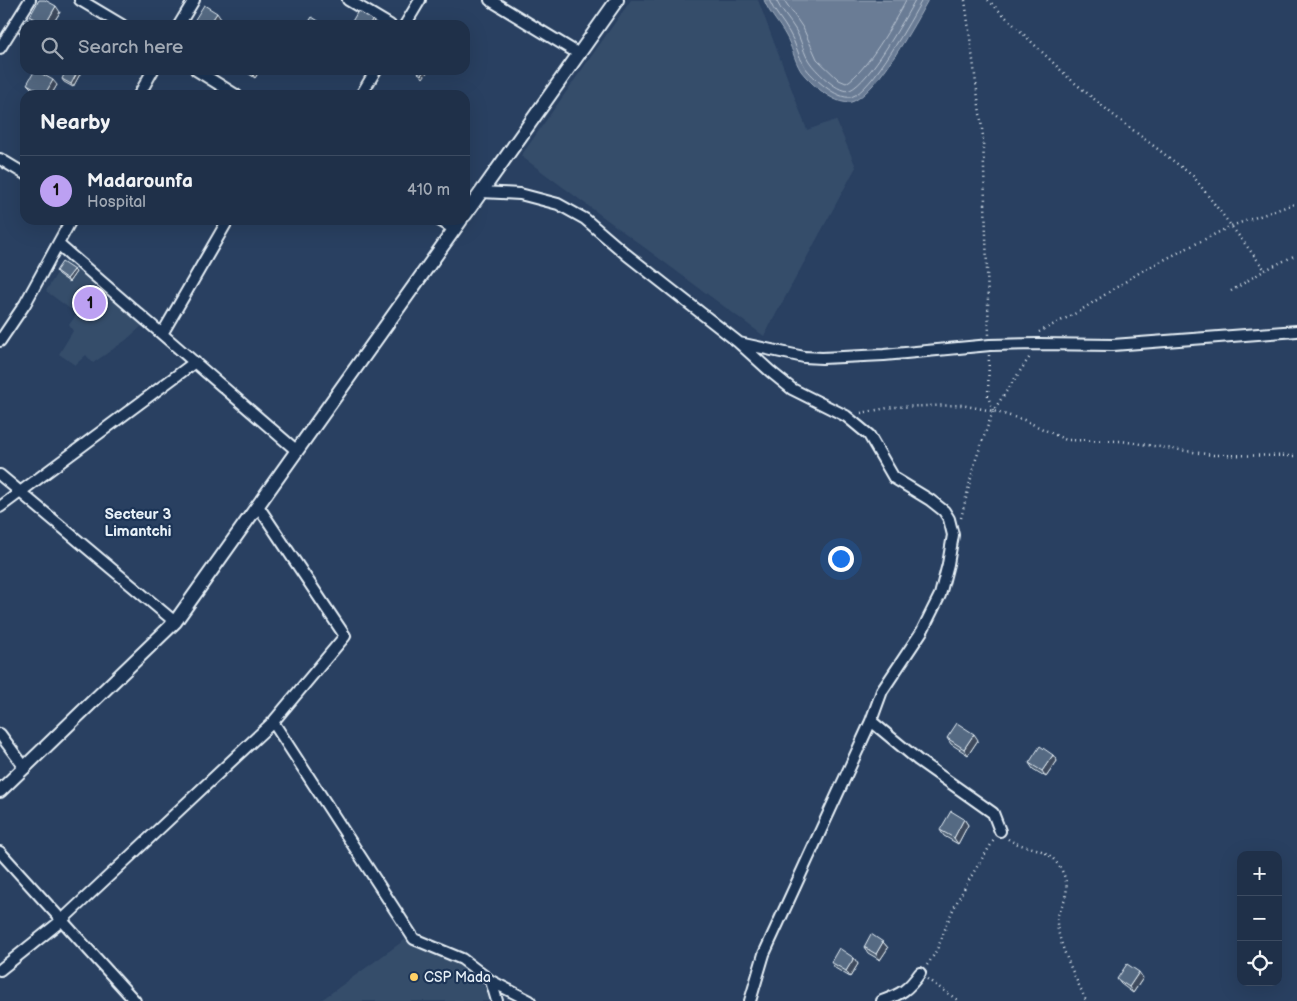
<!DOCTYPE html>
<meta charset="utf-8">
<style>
:root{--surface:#1f3049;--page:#273850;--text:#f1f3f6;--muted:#a1a9b4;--line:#3c4b61;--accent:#bca0f2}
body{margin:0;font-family:"Balsamiq Sans",sans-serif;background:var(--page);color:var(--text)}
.controls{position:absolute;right:15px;bottom:15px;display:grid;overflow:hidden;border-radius:10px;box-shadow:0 5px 20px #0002}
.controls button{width:45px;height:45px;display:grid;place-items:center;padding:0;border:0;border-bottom:1px solid var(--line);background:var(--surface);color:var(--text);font:25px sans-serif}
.you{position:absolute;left:840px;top:558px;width:18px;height:18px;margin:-12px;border:4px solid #fff;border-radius:50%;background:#1a73e8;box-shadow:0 0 0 8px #1a73e833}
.badge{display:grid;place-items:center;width:32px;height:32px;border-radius:50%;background:var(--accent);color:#111;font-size:16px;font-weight:700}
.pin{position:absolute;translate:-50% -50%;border:2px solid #fff;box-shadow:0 1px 5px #0006}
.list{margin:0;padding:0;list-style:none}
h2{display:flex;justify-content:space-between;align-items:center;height:65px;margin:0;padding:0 20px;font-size:21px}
h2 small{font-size:16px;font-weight:400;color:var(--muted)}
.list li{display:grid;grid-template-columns:32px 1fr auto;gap:15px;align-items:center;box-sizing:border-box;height:70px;padding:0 20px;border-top:1px solid var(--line)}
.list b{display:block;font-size:19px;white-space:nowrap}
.list p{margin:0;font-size:16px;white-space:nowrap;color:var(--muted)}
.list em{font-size:16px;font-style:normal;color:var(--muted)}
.icon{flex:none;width:28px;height:28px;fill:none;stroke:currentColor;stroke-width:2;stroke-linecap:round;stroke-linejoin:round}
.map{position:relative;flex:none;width:1297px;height:1001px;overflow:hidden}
.search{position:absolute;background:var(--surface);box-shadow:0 5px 20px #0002;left:20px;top:20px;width:450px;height:55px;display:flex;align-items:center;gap:12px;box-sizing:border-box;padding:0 18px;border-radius:15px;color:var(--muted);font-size:19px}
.panel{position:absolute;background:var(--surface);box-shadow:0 5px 20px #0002;left:20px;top:90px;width:450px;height:135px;border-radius:15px}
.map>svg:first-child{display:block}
.built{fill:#364d6b}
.water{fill:#6b7c95;stroke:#9dabbd}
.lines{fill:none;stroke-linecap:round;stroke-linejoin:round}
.shore{stroke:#b6c2d0;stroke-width:1}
.minor-casing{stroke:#e8f1f8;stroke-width:14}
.tertiary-casing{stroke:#e8f1f8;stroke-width:16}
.path{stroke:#e8f1f8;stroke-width:2.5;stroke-dasharray:1 4;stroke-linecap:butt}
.minor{stroke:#1d3557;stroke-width:10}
.tertiary{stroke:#1d3557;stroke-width:12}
.wall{fill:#495b71;stroke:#e8f1f8}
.shaded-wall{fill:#3c4a5c;stroke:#e8f1f8}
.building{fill:#556a83;stroke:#e8f1f8}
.poi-dot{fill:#ffd166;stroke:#1d3557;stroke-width:2}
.labels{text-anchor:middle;stroke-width:4.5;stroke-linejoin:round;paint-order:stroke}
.poi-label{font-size:14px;fill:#e8f1f8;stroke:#1d3557;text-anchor:start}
.neighbourhood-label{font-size:15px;font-weight:bold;fill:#e8f1f8;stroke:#1d3557}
</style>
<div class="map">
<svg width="1297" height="1001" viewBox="0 0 1297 1001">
<rect width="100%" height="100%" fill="#294061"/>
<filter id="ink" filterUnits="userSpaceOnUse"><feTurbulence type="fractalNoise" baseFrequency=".02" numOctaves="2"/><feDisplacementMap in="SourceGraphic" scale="10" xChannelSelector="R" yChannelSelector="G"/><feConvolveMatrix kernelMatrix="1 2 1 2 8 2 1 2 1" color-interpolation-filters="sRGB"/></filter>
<g filter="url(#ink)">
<path class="built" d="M631,0H758L807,130L836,120L856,167L764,336L521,156Z
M67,257L143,325L126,340L93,363L86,355L75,365L59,354L73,331L69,325L77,314L46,291Z
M406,939L465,965L486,989L489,1001H320Z"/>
<path class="water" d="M764,0H928C914,25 879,89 854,101C838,109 810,83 801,71C794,60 792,46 786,36C779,23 769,13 764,0Z"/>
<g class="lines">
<path class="shore" d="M769,0C774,12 783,21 789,32C796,43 798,56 805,67C812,77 837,100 851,97C872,91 911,20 922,0
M776,0C781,11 789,19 795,29C802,40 803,54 811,64C817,72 840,95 850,90C870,81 904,20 915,0
M784,0L803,28L817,59L839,80L846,83C867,71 894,22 906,0"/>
<g class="minor-casing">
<path id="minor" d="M80,0L122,25
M348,0L390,25
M490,0L579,54
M179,25L194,0
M405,25L420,0
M0,48L30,0
M196,70L236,95
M139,95L153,70
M361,95L376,70
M0,159L25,174
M481,192L520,194L558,204L585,219L627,255L738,342L771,372L792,389L846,416L869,435L894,478L930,500L944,511L949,519L953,535L948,564L940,595L922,631L882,691L871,721L764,954L750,1001
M439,220L454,229
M58,244L297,451
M162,334L228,220
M0,341L25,304L71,220
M739,343L804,357L822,358L884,355L990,345L1039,344L1113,345L1297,331
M0,475L175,622
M0,507L195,362
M871,721L918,760L993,813L1000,831
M273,722L414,939L462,959L491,981L530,1001
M0,734L25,768
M0,852L135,1001
M0,970L61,921L273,722L345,636L258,506
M491,981L497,1001
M882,1001C901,994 908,990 920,973"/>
</g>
<g class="tertiary-casing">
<path id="tertiary" d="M465,215L617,0
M0,791L175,622L461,220"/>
</g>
<path class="path" d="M965,0L983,136L989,335
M988,0L1069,78L1112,114L1193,176L1265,270
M1231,291L1265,270L1296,255
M1039,332L1078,312L1142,271L1231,226L1297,203
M989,355L988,396L993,411
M861,413L893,407L961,405L993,411L1024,420L1066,440L1121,441L1213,455L1297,456
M961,518L975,462L993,411L1031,355
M1008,839C1021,848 1038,846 1050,856C1063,867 1071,885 1064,901C1059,913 1055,916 1058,930C1063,954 1076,978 1086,1001
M927,965C941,947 943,931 952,912C964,887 979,863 994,840
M927,979L959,1001"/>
<use href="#minor" class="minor"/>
<use href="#tertiary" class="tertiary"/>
</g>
<path class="wall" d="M60,12L52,25H40L34,22L30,16Z
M25,25V39L22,37L18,31Z
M243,70H260L255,78Z
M78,71L80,74L73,87L64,82L62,79Z
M27,84L57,85L51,95H41L32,89Z
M74,270L76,272L69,282L58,274L56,271Z
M947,738L978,740L968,755L951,744Z
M1053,755L1057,761L1046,777L1033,769L1029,763Z
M964,819L968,825L958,844L944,836L940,830Z
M883,942L888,948L880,960L868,953L864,947Z
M854,958L858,964L850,977L835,968L831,962Z
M1143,978L1133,993L1121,984L1117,979Z"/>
<path class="shaded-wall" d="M56,6L60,12L52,25H45Z
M217,13L221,19L217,25H209Z
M372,20L376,25H369Z
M256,70H260L255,78L253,75Z
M425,70H428V71L423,78L421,75Z
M78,71L80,74L73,87L71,84Z
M53,80L57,85L51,95H46L45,94Z
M74,270L76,272L69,282L67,279Z
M974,734L978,740L968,755L964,749Z
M1053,755L1057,761L1046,777L1042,771Z
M964,819L968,825L958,844L954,838Z
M883,942L888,948L880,960L876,954Z
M854,958L858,964L850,977L846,971Z
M1139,972L1143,978L1133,993L1129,987Z"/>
<path class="building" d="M39,0H45L56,6L45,25L30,16Z
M204,5L217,13L209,25H201L194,21Z
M358,11L372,20L369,25H350Z
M312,17L325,25H307Z
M26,18L37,25H25V36L18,31Z
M35,70L53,80L45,94L27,84Z
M66,70H76L78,71L71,84L62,79Z
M246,70H256L253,75Z
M420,70H425L421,75L418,73Z
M62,262L74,270L67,279L56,271Z
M957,723L974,734L964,749L947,738Z
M1040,746L1053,755L1042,771L1029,763Z
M951,811L964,819L954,838L940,830Z
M871,934L883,942L876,954L864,947Z
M839,948L854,958L846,971L831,962Z
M1127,964L1139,972L1129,987L1117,979Z"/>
</g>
<circle class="poi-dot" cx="414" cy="977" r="5"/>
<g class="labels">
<g class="poi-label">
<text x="424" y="982">CSP Mada</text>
</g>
<g class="neighbourhood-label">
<text x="138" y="519">Secteur 3<tspan x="138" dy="17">Limantchi</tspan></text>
</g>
</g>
</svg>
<div class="controls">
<button>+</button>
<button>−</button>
<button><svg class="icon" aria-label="locate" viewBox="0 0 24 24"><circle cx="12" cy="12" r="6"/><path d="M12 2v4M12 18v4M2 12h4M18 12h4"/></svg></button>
</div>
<div class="you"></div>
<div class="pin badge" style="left:90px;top:303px">1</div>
<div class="search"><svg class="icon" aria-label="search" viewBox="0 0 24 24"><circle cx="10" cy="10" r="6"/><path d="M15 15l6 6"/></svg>Search here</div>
<section class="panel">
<h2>Nearby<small></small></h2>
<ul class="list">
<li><span class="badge">1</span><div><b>Madarounfa</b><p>Hospital</p></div><em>410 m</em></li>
</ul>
</section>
</div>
